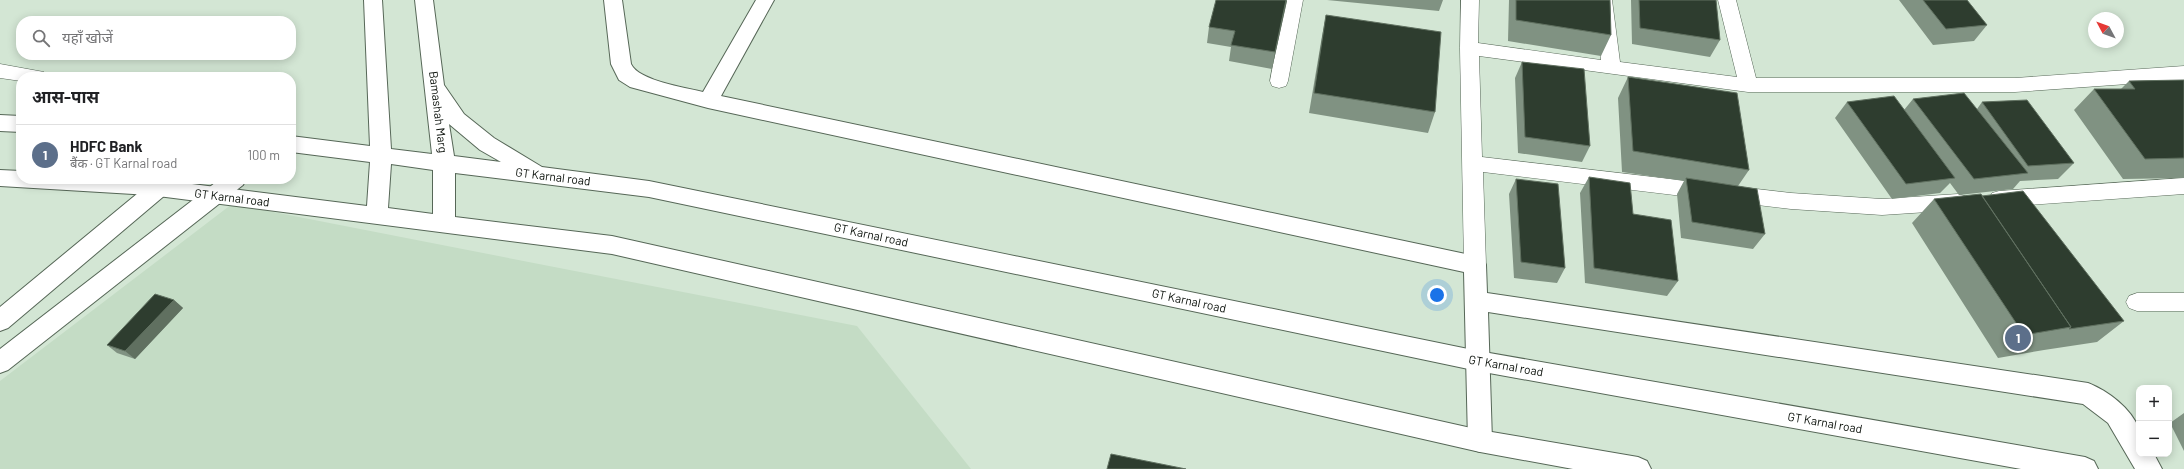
<!DOCTYPE html>
<html lang="hi">
<meta charset="utf-8">
<style>
:root{--surface:#fff;--page:#f2f2f2;--text:#202124;--muted:#757577;--line:#e0e0e0;--accent:#962a8c}
body{margin:0;font-family:Barlow,"Noto Sans Devanagari",sans-serif;background:var(--page);color:var(--text)}
.controls{position:absolute;right:12px;bottom:12px;display:grid;overflow:hidden;border-radius:8px;box-shadow:0 2px 10px #0003}
.controls button{width:36px;height:36px;display:grid;place-items:center;padding:0;border:0;border-bottom:1px solid var(--line);background:var(--surface);color:var(--text);font:20px sans-serif}
.compass{position:absolute;left:2088px;top:12px;width:36px;height:36px;border-radius:50%;background:var(--surface);box-shadow:0 2px 10px #0003;rotate:311deg}
.you{position:absolute;left:1437px;top:295px;width:14px;height:14px;margin:-10px;border:3px solid #fff;border-radius:50%;background:#1a73e8;box-shadow:0 0 0 6px #1a73e833}
.badge{display:grid;place-items:center;width:26px;height:26px;border-radius:50%;background:var(--accent);color:#fff;font-size:13px;font-weight:700}
.pin{position:absolute;translate:-50% -50%;border:2px solid #fff;box-shadow:0 1px 4px #0006}
.list{margin:0;padding:0;list-style:none}
h2{display:flex;justify-content:space-between;align-items:center;height:52px;margin:0;padding:0 16px;font-size:17px}
h2 small{font-size:13px;font-weight:400;color:var(--muted)}
.list li{display:grid;grid-template-columns:26px 1fr auto;gap:12px;align-items:center;box-sizing:border-box;height:60px;padding:0 16px;border-top:1px solid var(--line)}
.list b{display:block;font-size:15px;white-space:nowrap}
.list p{margin:0;font-size:13px;white-space:nowrap;color:var(--muted)}
.list em{font-size:13px;font-style:normal;color:var(--muted)}
.icon{flex:none;width:22px;height:22px;fill:none;stroke:currentColor;stroke-width:2;stroke-linecap:round;stroke-linejoin:round}
.map{position:relative;flex:none;width:2184px;height:469px;overflow:hidden}
.search{position:absolute;background:var(--surface);box-shadow:0 2px 10px #0003;left:16px;top:16px;width:280px;height:44px;display:flex;align-items:center;gap:10px;box-sizing:border-box;padding:0 14px;border-radius:16px;color:var(--muted);font-size:15px}
.panel{position:absolute;background:var(--surface);box-shadow:0 2px 10px #0003;left:16px;top:72px;width:280px;height:112px;border-radius:16px}
.map>svg:first-child{display:block}
.built{fill:#c4dcc5}
.lines{fill:none;stroke-linecap:round;stroke-linejoin:round}
.lane-casing{stroke:#566757;stroke-width:1}
.street-casing{stroke:#566757;stroke-width:2}
.secondary-casing{stroke:#566757;stroke-width:2}
.lane{fill:#fff;fill-rule:evenodd}
.street{fill:#fff;fill-rule:evenodd}
.secondary{fill:#fff;fill-rule:evenodd}
.wall{fill:#809282}
.shaded-wall{fill:#607060}
.building{fill:#2e3d2f;stroke:#607060}
.labels{text-anchor:middle;stroke-width:4;stroke-linejoin:round;paint-order:stroke}
.street-label{font-size:12px;fill:#0b110b;stroke:#fff}
</style>
<div class="map">
<svg width="2184" height="469" viewBox="0 0 2184 469">
<rect width="100%" height="100%" fill="#d3e6d4"/>
<path class="built" d="M232,204L857,326L971,469H0V381Z"/>
<g class="lines">
<g class="lane-casing">
<path id="lane" d="M1285,0H1303L1288,81L1286,86L1279,88L1272,86L1270,81Z
M1461,0H1479L1478,43L1601,60L1594,0H1612L1620,62L1737,77L1718,0H1736L1756,78H2015L2184,66V80L2015,92H1748L1479,56L1482,157L1791,193L1882,199L1958,194L1965,196L1968,202L1965,208L1958,210L1882,215L1791,209L1483,172L1486,265L1483,271L1475,274L1467,271L1464,265L1460,48Z
M0,64L44,72L46,77H21V81L0,78Z
M2184,178V194L1999,207L1992,205L1989,199L1992,193L1999,191Z
M2137,293H2184V311H2137L2129,308L2126,302L2129,296Z"/>
</g>
<g class="street-casing">
<path id="street" d="M604,0H622L631,64C639,81 684,87 703,92L756,0H774L721,96L1475,256L1483,259L1486,265L1487,293L2088,383C2108,391 2131,408 2139,429C2141,436 2139,447 2139,454H2154L2162,469H2135L2108,423L2083,404L1488,312L1492,441L1489,449L1480,452L1471,449L1468,441L1464,272L708,108L630,87L619,80L611,64Z
M155,179H180L177,185L8,328L0,331V307Z
M220,179H246L243,185L8,370L0,373V349Z"/>
</g>
<g class="secondary-casing">
<path id="secondary" d="M364,0H382L391,149L432,154L415,0H433L444,85L464,114L494,138L542,167L649,181L1478,351L2085,457L2094,461L2098,469H2021L1478,371L649,197L455,173V217L612,236L1480,430L1638,457L1647,461L1651,469H1573L1480,452L612,254L150,195L0,186V170L21,171V179H152L367,206L370,162L291,152V136L370,146ZM449,124L480,150L501,162L454,156ZM391,164L433,170V214L388,208Z
M0,115L21,116V132L0,131Z"/>
</g>
<use href="#lane" class="lane"/>
<use href="#street" class="street"/>
<use href="#secondary" class="secondary"/>
</g>
<path class="wall" d="M1287,0L1272,69L1229,61L1231,47L1207,43L1209,27Z
M1327,0H1443L1439,11Z
M1509,0H1610L1611,35L1601,56L1508,41Z
M1631,0H1716L1720,40L1710,57L1632,44Z
M1899,0H1967L1987,25L1974,41L1933,45Z
M1326,15L1435,112L1428,133L1309,113L1322,36Z
M1522,62L1590,146L1582,162L1518,153L1515,78Z
M1628,77L1749,170L1738,186L1765,234L1753,249L1681,238L1677,194L1684,181L1622,172L1618,98Z
M2184,80V178L2123,179L2074,110L2094,89H2121L2129,81Z
M1913,99L1977,109L1982,102L2074,163L2058,179L2020,181L2013,189L1959,195L1950,183L1940,193L1892,199L1835,118L1847,102L1904,110Z
M1589,177L1633,214L1678,281L1667,296L1585,283L1580,193Z
M1516,179L1565,268L1557,283L1514,278L1509,194Z
M1982,196L2124,321L2097,342L2044,350L1998,358L1912,223L1934,199Z
M174,300L183,308L135,359L117,353L107,345Z
M2184,413V451L2170,423Z"/>
<path class="shaded-wall" d="M1286,0L1287,1L1272,69L1275,52Z
M174,300L183,308L135,359L125,351Z"/>
<path class="building" d="M1216,0H1286L1275,52L1231,45L1235,31L1209,27Z
M1516,0H1610L1611,35L1516,20Z
M1639,0H1716L1720,40L1640,28Z
M1923,0H1967L1987,25L1946,29Z
M1326,15L1441,32L1435,112L1314,93Z
M1522,62L1584,69L1590,146L1525,137Z
M1628,77L1737,93L1749,170L1633,151Z
M2184,80V158L2145,159L2094,89H2135L2129,81Z
M1964,93L2028,173L1974,179L1913,99Z
M1894,96L1955,178L1906,184L1847,102Z
M2027,100L2074,163L2028,166L1982,102Z
M1589,177L1630,183L1633,214L1671,220L1678,281L1594,268Z
M1686,178L1757,189L1765,234L1692,222Z
M1516,179L1558,184L1565,268L1521,262Z
M2023,191L2124,321L2069,329L2071,327L1982,196Z
M1981,194L2071,327L2024,335L1934,199Z
M155,294L174,300L125,351L107,345Z
M1111,454L1186,469H1107Z"/>
<g class="labels">
<g class="street-label">
<text transform="translate(438 112) rotate(83)" y="4">Bamashah Marg</text>
<text transform="translate(553 177) rotate(7)" y="4">GT Karnal road</text>
<text transform="translate(232 198) rotate(7)" y="4">GT Karnal road</text>
<text transform="translate(871 235) rotate(12)" y="4">GT Karnal road</text>
<text transform="translate(1189 301) rotate(12)" y="4">GT Karnal road</text>
<text transform="translate(1506 366) rotate(10)" y="4">GT Karnal road</text>
<text transform="translate(1825 423) rotate(10)" y="4">GT Karnal road</text>
</g>
</g>
</svg>
<div class="controls">
<button>+</button>
<button>−</button>
</div>
<svg class="compass" viewBox="-18 -18 36 36"><path d="M0-13l5 13h-10z" fill="#e53935"/><path d="M0 13l5-13h-10z" fill="#757577"/></svg>
<div class="you"></div>
<div class="pin badge" style="left:2018px;top:338px;background:#5c6f8a">1</div>
<div class="search"><svg class="icon" aria-label="search" viewBox="0 0 24 24"><circle cx="10" cy="10" r="6"/><path d="M15 15l6 6"/></svg>यहाँ खोजें</div>
<section class="panel">
<h2>आस-पास<small></small></h2>
<ul class="list">
<li><span class="badge" style="background:#5c6f8a">1</span><div><b>HDFC Bank</b><p>बैंक · GT Karnal road</p></div><em>100 m</em></li>
</ul>
</section>
</div>
